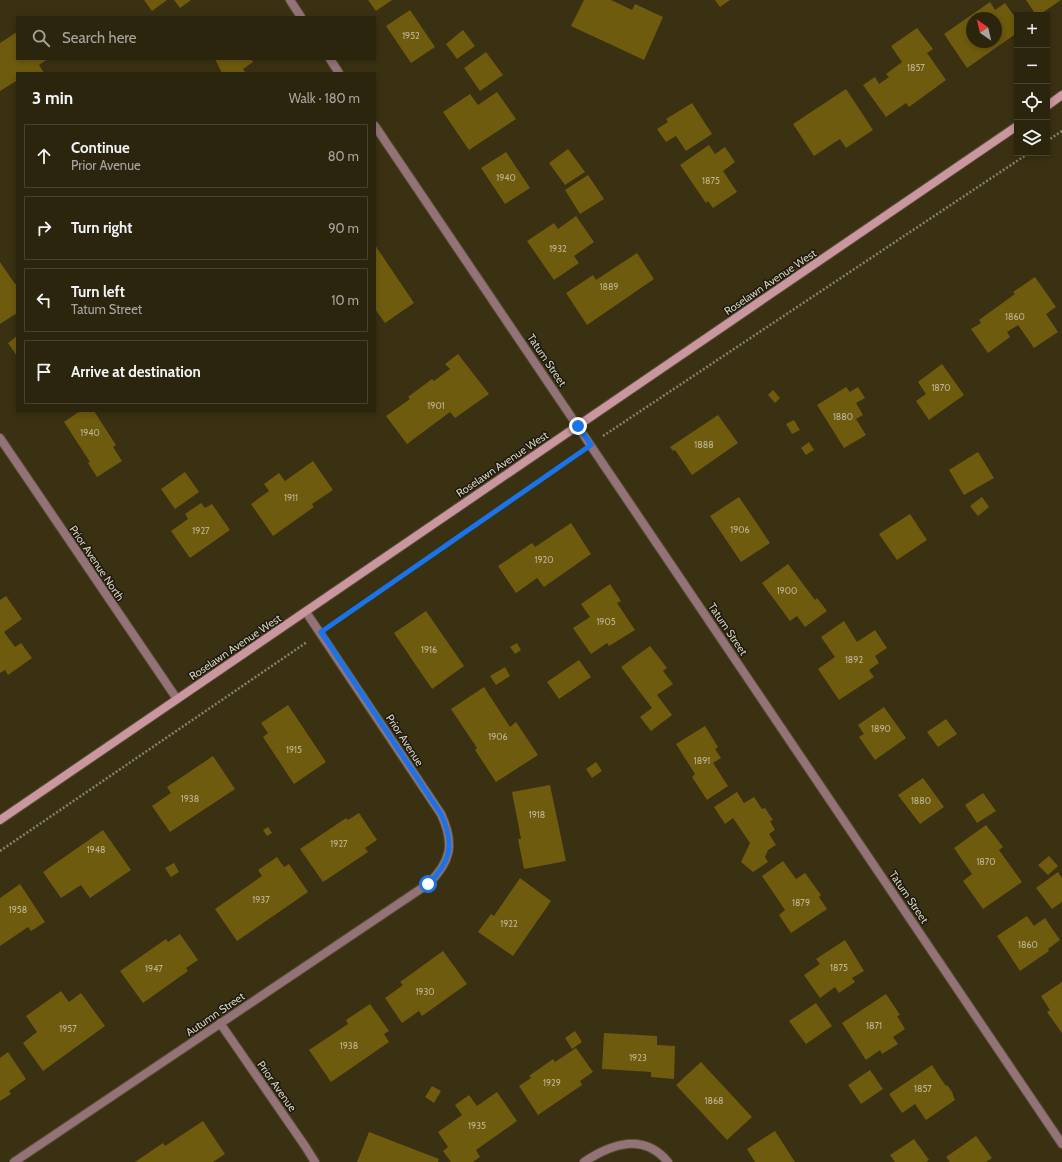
<!DOCTYPE html>
<meta charset="utf-8">
<style>
:root{--surface:#2c250e;--page:#342d17;--text:#f1f3f6;--muted:#a6a59e;--line:#48422e}
body{margin:0;font-family:Cabin,sans-serif;background:var(--page);color:var(--text)}
.controls{position:absolute;right:12px;top:12px;display:grid;overflow:hidden;border-radius:0px;box-shadow:0 2px 6px #0003}
.controls button{width:36px;height:36px;display:grid;place-items:center;padding:0;border:0;border-bottom:1px solid var(--line);background:var(--surface);color:var(--text);font:20px sans-serif}
.compass{position:absolute;left:966px;top:12px;width:36px;height:36px;border-radius:50%;background:var(--surface);box-shadow:0 2px 6px #0003;rotate:326deg}
.stop{position:absolute;width:12px;height:12px;margin:-9px;border:3px solid #1a73e8;border-radius:50%;background:#fff}
.stop.end{background:#1a73e8;border-color:#fff;box-shadow:0 1px 4px #0008}
.list{margin:0;padding:0;list-style:none}
h2{display:flex;justify-content:space-between;align-items:center;height:52px;margin:0;padding:0 16px;font-size:17px}
h2 small{font-size:13px;font-weight:400;color:var(--muted)}
.list li{display:grid;grid-template-columns:26px 1fr auto;gap:12px;align-items:center;box-sizing:border-box;height:64px;margin:0 8px 8px;padding:0 8px;border:1px solid var(--line);border-radius:0px}
.list b{display:block;font-size:15px;white-space:nowrap}
.list p{margin:0;font-size:13px;white-space:nowrap;color:var(--muted)}
.list em{font-size:13px;font-style:normal;color:var(--muted)}
.icon{flex:none;width:22px;height:22px;fill:none;stroke:currentColor;stroke-width:2;stroke-linecap:round;stroke-linejoin:round}
.map{position:relative;flex:none;width:1062px;height:1162px;overflow:hidden}
.search{position:absolute;background:var(--surface);box-shadow:0 2px 6px #0003;left:16px;top:16px;width:360px;height:44px;display:flex;align-items:center;gap:10px;box-sizing:border-box;padding:0 14px;border-radius:0px;color:var(--muted);font-size:15px}
.panel{position:absolute;background:var(--surface);box-shadow:0 2px 6px #0003;left:16px;top:72px;width:360px;height:340px;border-radius:0px}
.map>svg:first-child{display:block}
.building{fill:#6f5b0d;fill-rule:evenodd}
.lines{fill:none;stroke-linecap:round;stroke-linejoin:round}
.street-casing{stroke:#564e31;stroke-width:10}
.secondary-casing{stroke:#564e31;stroke-width:10}
.path{stroke:#888169;stroke-width:2.5;stroke-dasharray:2 2;stroke-linecap:butt}
.street{stroke:#937278;stroke-width:8}
.secondary{stroke:#ca96a0;stroke-width:8}
.route{stroke:#1a73e8;stroke-width:5}
.labels{text-anchor:middle;stroke-width:3;stroke-linejoin:round;paint-order:stroke}
.number-label{font-size:9px;fill:#bcb493}
.street-label{font-size:11px;fill:#d6d1c0;stroke:#1d190c}
</style>
<div class="map">
<svg width="1062" height="1162" viewBox="0 0 1062 1162">
<rect width="100%" height="100%" fill="#3a3112"/>
<path class="building" d="M144,0H167L152,11Z
M174,0H191L180,8Z
M368,0H392L376,11Z
M584,0H611L632,10L635,4L663,17L644,60L571,26Z
M715,0H730L720,7Z
M1026,0H1061L1039,15H1036Z
M990,2L995,10L1005,3L1017,20V33L967,68L944,34ZM972,18H996V42H972Z
M410,10L435,47L411,63L386,26Z
M917,28L933,49L927,53L946,80L909,107L906,103L886,117L863,85L875,77L879,84L889,77L886,74L902,62L891,46Z
M463,30L475,46L457,59L446,44Z
M17,32V59H48L39,65L44,73H17V82L16,81L0,91V43Z
M486,52L503,75L480,91L464,68Z
M215,59H251L253,62L243,69L246,73H222Z
M846,89L873,130L846,148L840,139L814,156L793,124Z
M497,92L516,119L469,150L443,112L470,94L478,105Z
M692,103L712,134L686,151L676,136L666,142L657,129L668,122L666,119Z
M709,145L715,154L725,147L735,162L723,171L737,192L713,208L708,201L706,203L680,165Z
M568,149L585,172L565,185L549,163Z
M506,152L530,188L505,204L481,168Z
M588,175L604,199L580,214L565,190Z
M576,216L594,242L574,256L579,263L554,280L527,241L554,223L558,229Z
M375,245L414,303L385,323L375,309Z
M637,253L654,279L587,325L566,293L593,275L596,280Z
M0,262L15,284L17,283V313L0,324Z
M1035,277L1056,307L1046,314L1058,332L1034,348L1018,325L1007,332L1010,337L988,353L971,329L981,323L979,320L1015,294L1013,292Z
M17,336V356L8,343Z
M458,354L489,394L455,418L450,412L407,444L386,416L410,399L408,397L432,379L434,381L450,369L445,364Z
M942,364L964,395L929,420L916,401L926,394L918,382Z
M846,387L850,392L858,387L865,398L856,403L863,415L856,419L866,435L844,448L817,405Z
M773,390L780,398L775,403L768,395Z
M80,411H94L116,445L113,447L122,461L97,477L88,463L90,462L64,422Z
M718,415L738,443L692,475L675,450L673,451L670,447Z
M794,420L800,430L792,434L786,424Z
M809,442L814,450L806,455L801,448Z
M978,452L994,478L964,495L949,470Z
M313,461L333,490L312,504L314,507L273,536L251,504L269,491L264,484L279,473L285,481Z
M185,472L199,492L175,509L161,489Z
M739,497L770,543L741,562L710,516Z
M982,497L989,507L978,516L970,506Z
M201,503L205,508L212,504L230,530L190,558L171,531L188,519L185,514Z
M910,514L927,540L897,560L879,534Z
M571,523L591,554L544,587L537,578L516,593L498,566L532,543L535,547Z
M788,564L815,600L817,598L827,611L805,627L797,616L790,621L762,583Z
M610,584L621,601L617,603L635,630L609,646L607,643L591,654L573,628L590,617L581,604Z
M6,596L22,619L4,632L15,647L21,643L32,658L8,675L5,670L0,673V600Z
M426,611L464,666L432,689L394,633Z
M844,621L857,642L875,630L887,648L875,656L879,663L869,670L874,677L839,700L818,669L835,657L821,637Z
M517,643L521,650L515,654L510,647Z
M650,646L667,668L663,671L673,684L657,695L672,715L651,731L640,717L652,708L621,667Z
M579,660L591,677L559,699L547,682Z
M505,667L510,676L496,685L490,676Z
M484,687L510,727L516,722L538,755L496,782L475,750L477,748L451,709Z
M288,705L326,762L294,784L263,737L268,733L261,723Z
M884,707L906,738L875,760L859,737L864,734L858,725Z
M946,719L957,734L938,747L927,732Z
M705,726L718,747L715,749L721,758L713,763L728,786L707,800L692,777L695,774L676,744Z
M213,756L235,789L170,832L152,806L171,793L167,787Z
M596,762L602,771L592,778L586,769Z
M923,778L944,807L920,824L898,795Z
M550,785L566,861L524,869L518,839H521L512,792Z
M737,792L744,803L754,797L762,809L765,808L773,820L770,821L775,830L769,834L776,845L768,850L765,857L768,862L753,872L741,862L750,843L733,818L725,824L714,807Z
M983,793L996,811L977,823L965,805Z
M359,813L377,840L365,848L368,852L323,882L300,849L346,818L348,820Z
M986,825L1003,847L999,850L1022,882L983,909L963,881L972,874L954,848Z
M268,827L272,833L267,836L263,830Z
M103,830L131,870L90,898L81,885L61,898L43,872Z
M1049,856L1058,866L1048,875L1038,865Z
M277,857L284,867L289,864L308,892L237,941L215,909L262,876L258,870Z
M783,861L796,879L805,873L821,895L819,897L827,909L791,933L779,915L785,910L762,876Z
M174,863L179,872L171,877L165,868Z
M1058,872L1062,878V902L1052,909L1036,888Z
M520,878L551,901L513,956L478,932L491,914L494,916Z
M20,884L45,922L31,931L28,927L0,946V898Z
M1027,916L1034,926L1045,918L1060,940L1048,949L1049,951L1020,971L997,936Z
M180,934L198,960L186,968L188,971L143,1003L120,971L166,939L168,942Z
M845,940L864,971L852,978L855,982L839,993L835,987L820,998L804,975L820,964L816,959Z
M443,951L467,984L422,1016L419,1011L402,1023L385,998L403,985L400,982Z
M1062,982V1033L1047,1012L1050,1010L1041,996Z
M61,991L69,1002L81,993L105,1026L43,1071L23,1043L37,1032L26,1016Z
M886,994L900,1015L897,1016L905,1029L893,1037L898,1044L882,1054L880,1050L866,1060L842,1023Z
M816,1003L832,1026L806,1044L789,1021Z
M370,1004L389,1031L384,1034L389,1042L331,1082L309,1050L348,1024L346,1020Z
M575,1031L582,1042L572,1049L565,1038Z
M604,1033L657,1036V1045L675,1046L674,1079L651,1077V1072L602,1069Z
M576,1048L593,1072L580,1081L582,1085L538,1115L519,1086L531,1078L529,1076L553,1059L555,1062Z
M8,1052L26,1079L9,1091L11,1094L0,1101V1058Z
M701,1062L752,1117L727,1140L676,1085Z
M932,1065L945,1085L948,1086L952,1092L955,1100L926,1120L915,1104L902,1113L889,1094Z
M870,1070L883,1089L861,1104L848,1085Z
M432,1086L441,1091L434,1103L425,1097Z
M497,1092L517,1121L476,1150L480,1157L473,1162H451L443,1151L448,1147L438,1132L462,1115L455,1105L469,1095L477,1106Z
M203,1121L225,1154L213,1162H135L163,1143L165,1146Z
M775,1131L795,1162H755L747,1149Z
M369,1132L439,1159L438,1162H357Z
M976,1136L992,1158L986,1162H950L946,1157Z
M914,1139L929,1160L926,1162H895L890,1155Z"/>
<g class="lines">
<g class="street-casing">
<path id="street" d="M290,0L301,17
M330,59L339,73
M375,126L1062,1144
M0,438L177,699
M220,1023L305,1146L315,1162
M14,1162L428,884C451,862 455,844 441,814L306,612
M584,1162C611,1144 643,1132 668,1162"/>
</g>
<g class="secondary-casing">
<path id="secondary" d="M1047,106L1062,95
M0,820L1017,126"/>
</g>
<path class="path" d="M1047,141L1062,131
M603,436L1029,153
M334,623L576,455
M0,851L307,642"/>
<use href="#street" class="street"/>
<use href="#secondary" class="secondary"/>
</g>
<g class="lines">
<path class="route" d="M428,884C451,862 455,844 441,814L321,632L591,445L578,426"/>
</g>
<g class="labels">
<g class="number-label">
<text x="411" y="39">1952</text>
<text x="916" y="71">1857</text>
<text x="506" y="181">1940</text>
<text x="711" y="184">1875</text>
<text x="558" y="252">1932</text>
<text x="609" y="290">1889</text>
<text x="1015" y="320">1860</text>
<text x="941" y="391">1870</text>
<text x="436" y="409">1901</text>
<text x="843" y="420">1880</text>
<text x="90" y="436">1940</text>
<text x="704" y="448">1888</text>
<text x="291" y="501">1911</text>
<text x="740" y="533">1906</text>
<text x="201" y="534">1927</text>
<text x="544" y="563">1920</text>
<text x="787" y="594">1900</text>
<text x="606" y="625">1905</text>
<text x="429" y="653">1916</text>
<text x="854" y="663">1892</text>
<text x="881" y="732">1890</text>
<text x="498" y="740">1906</text>
<text x="294" y="753">1915</text>
<text x="702" y="764">1891</text>
<text x="190" y="802">1938</text>
<text x="921" y="804">1880</text>
<text x="537" y="818">1918</text>
<text x="339" y="847">1927</text>
<text x="96" y="853">1948</text>
<text x="986" y="865">1870</text>
<text x="261" y="903">1937</text>
<text x="801" y="906">1879</text>
<text x="18" y="913">1958</text>
<text x="509" y="927">1922</text>
<text x="1028" y="948">1860</text>
<text x="839" y="971">1875</text>
<text x="154" y="972">1947</text>
<text x="425" y="995">1930</text>
<text x="874" y="1029">1871</text>
<text x="68" y="1032">1957</text>
<text x="349" y="1049">1938</text>
<text x="638" y="1061">1923</text>
<text x="552" y="1086">1929</text>
<text x="923" y="1092">1857</text>
<text x="714" y="1104">1868</text>
<text x="477" y="1129">1935</text>
</g>
<g class="street-label">
<text transform="translate(770 282) rotate(-34)" y="4">Roselawn Avenue West</text>
<text transform="translate(547 360) rotate(56)" y="4">Tatum Street</text>
<text transform="translate(502 464) rotate(-34)" y="4">Roselawn Avenue West</text>
<text transform="translate(97 563) rotate(56)" y="4">Prior Avenue North</text>
<text transform="translate(728 629) rotate(56)" y="4">Tatum Street</text>
<text transform="translate(235 647) rotate(-34)" y="4">Roselawn Avenue West</text>
<text transform="translate(405 740) rotate(57)" y="4">Prior Avenue</text>
<text transform="translate(909 897) rotate(56)" y="4">Tatum Street</text>
<text transform="translate(215 1014) rotate(-34)" y="4">Autumn Street</text>
<text transform="translate(277 1086) rotate(55)" y="4">Prior Avenue</text>
</g>
</g>
</svg>
<div class="controls">
<button>+</button>
<button>−</button>
<button><svg class="icon" aria-label="locate" viewBox="0 0 24 24"><circle cx="12" cy="12" r="6"/><path d="M12 2v4M12 18v4M2 12h4M18 12h4"/></svg></button>
<button><svg class="icon" aria-label="layers" viewBox="0 0 24 24"><path d="M12 4l9 5-9 5-9-5zM3 14l9 5 9-5"/></svg></button>
</div>
<svg class="compass" viewBox="-18 -18 36 36"><path d="M0-13l5 13h-10z" fill="#e53935"/><path d="M0 13l5-13h-10z" fill="#a6a59e"/></svg>
<div class="stop" style="left:428px;top:884px"></div>
<div class="stop end" style="left:578px;top:426px"></div>
<div class="search"><svg class="icon" aria-label="search" viewBox="0 0 24 24"><circle cx="10" cy="10" r="6"/><path d="M15 15l6 6"/></svg>Search here</div>
<section class="panel">
<h2>3 min<small>Walk · 180 m</small></h2>
<ul class="list">
<li><svg class="icon" aria-label="ahead" viewBox="0 0 24 24"><path d="M12 20V5M6 11l6-6 6 6"/></svg><div><b>Continue</b><p>Prior Avenue</p></div><em>80 m</em></li>
<li><svg class="icon" aria-label="right" viewBox="0 0 24 24"><path d="M7 20v-9h11M14 6l5 5-5 5"/></svg><div><b>Turn right</b></div><em>90 m</em></li>
<li><svg class="icon" aria-label="left" viewBox="0 0 24 24"><path d="M17 20v-9H6M10 6l-5 5 5 5"/></svg><div><b>Turn left</b><p>Tatum Street</p></div><em>10 m</em></li>
<li><svg class="icon" aria-label="arrive" viewBox="0 0 24 24"><path d="M6 21V4h12l-3 4 3 4H6"/></svg><div><b>Arrive at destination</b></div></li>
</ul>
</section>
</div>
